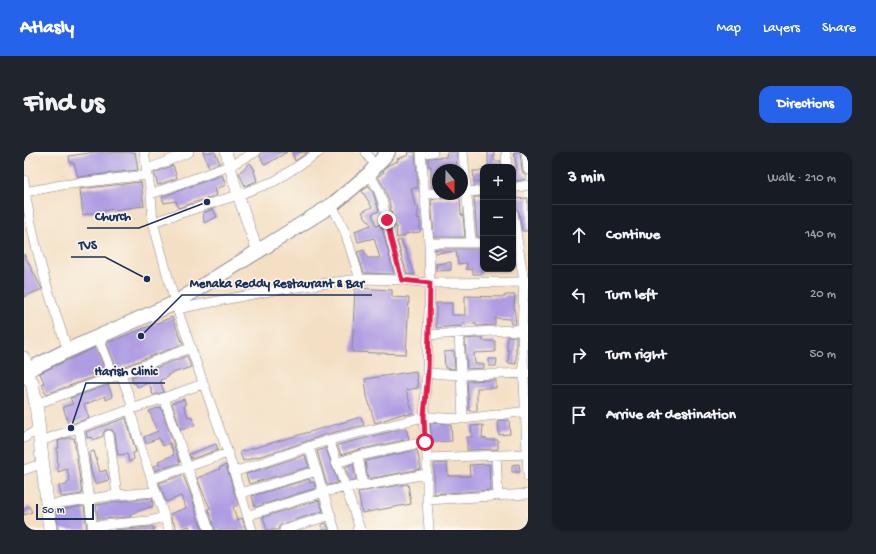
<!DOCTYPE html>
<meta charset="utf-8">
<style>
:root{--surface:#171b24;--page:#20242c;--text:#f1f3f6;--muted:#9ea1a6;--line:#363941;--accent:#2563eb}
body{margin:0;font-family:"Gochi Hand",sans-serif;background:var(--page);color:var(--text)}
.controls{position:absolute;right:12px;top:12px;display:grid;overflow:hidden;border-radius:8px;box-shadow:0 1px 3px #0004}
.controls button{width:36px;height:36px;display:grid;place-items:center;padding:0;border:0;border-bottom:1px solid var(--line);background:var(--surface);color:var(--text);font:20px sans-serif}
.compass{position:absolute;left:408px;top:12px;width:36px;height:36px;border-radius:50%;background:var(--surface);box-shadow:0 1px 3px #0004;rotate:160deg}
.scale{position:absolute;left:12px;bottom:10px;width:58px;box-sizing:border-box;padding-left:4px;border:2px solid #1b2f5e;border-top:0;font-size:11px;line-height:14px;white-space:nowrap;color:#1b2f5e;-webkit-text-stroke:3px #fbf7ec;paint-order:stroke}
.stop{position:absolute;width:12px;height:12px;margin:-9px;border:3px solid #e11d48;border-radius:50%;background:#fff}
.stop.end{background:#e11d48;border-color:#fff;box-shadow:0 1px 4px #0008}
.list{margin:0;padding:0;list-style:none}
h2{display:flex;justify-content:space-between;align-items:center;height:52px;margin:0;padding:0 16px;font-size:17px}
h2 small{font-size:13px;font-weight:400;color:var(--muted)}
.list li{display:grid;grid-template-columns:26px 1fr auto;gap:12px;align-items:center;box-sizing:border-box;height:60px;padding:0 16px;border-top:1px solid var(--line)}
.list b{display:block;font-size:15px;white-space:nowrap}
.list em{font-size:13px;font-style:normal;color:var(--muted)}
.icon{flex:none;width:22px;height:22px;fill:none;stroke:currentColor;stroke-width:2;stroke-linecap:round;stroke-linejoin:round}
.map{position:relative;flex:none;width:504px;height:378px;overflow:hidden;border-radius:12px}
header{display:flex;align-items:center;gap:24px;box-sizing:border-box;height:56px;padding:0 20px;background:var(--accent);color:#fff}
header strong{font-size:19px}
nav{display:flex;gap:22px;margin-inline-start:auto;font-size:14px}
.intro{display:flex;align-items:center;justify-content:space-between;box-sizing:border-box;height:96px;padding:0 24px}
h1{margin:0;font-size:28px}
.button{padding:10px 18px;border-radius:12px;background:var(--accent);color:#fff;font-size:14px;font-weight:700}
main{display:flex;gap:24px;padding:0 24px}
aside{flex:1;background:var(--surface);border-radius:12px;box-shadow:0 1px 3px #0004}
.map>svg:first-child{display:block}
.building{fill:#af9ce3}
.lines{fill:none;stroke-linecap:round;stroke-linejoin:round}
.minor-casing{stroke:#888791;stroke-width:10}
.tertiary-casing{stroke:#888791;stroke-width:12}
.secondary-casing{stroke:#888791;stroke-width:14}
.primary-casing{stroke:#888791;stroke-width:16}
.minor{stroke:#fff;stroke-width:9}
.tertiary{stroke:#fff;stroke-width:11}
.secondary{stroke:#fff;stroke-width:13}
.primary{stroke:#fff;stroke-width:14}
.route{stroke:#e11d48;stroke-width:5}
.leader{fill:none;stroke:#1b2f5e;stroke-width:1.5}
.callout-dot{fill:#1b2f5e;stroke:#fbf7ec;stroke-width:1.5}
.callout-label{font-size:13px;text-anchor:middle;font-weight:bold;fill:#1b2f5e;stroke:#fbf7ec;stroke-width:3;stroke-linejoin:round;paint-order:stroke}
</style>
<header>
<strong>Atlasly</strong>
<nav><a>Map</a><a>Layers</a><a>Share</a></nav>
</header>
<div class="intro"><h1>Find us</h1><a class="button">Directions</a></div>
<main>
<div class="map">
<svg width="504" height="378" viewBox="0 0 504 378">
<rect width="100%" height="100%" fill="#fbf7ec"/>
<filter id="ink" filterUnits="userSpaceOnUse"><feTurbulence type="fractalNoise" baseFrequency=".025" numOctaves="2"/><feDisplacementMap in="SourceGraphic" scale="8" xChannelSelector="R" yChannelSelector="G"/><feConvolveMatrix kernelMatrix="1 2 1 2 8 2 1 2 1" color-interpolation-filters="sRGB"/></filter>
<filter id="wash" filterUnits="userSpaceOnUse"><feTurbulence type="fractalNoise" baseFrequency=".012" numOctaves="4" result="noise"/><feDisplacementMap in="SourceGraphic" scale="16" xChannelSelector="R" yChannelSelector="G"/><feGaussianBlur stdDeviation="0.9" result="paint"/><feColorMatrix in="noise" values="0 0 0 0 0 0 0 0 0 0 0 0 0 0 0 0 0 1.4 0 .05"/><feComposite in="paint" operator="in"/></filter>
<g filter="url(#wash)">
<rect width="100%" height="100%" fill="#f4dfc4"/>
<g id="blocks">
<path class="building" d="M71,0H78V1L111,0L114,18L54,25L50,11H46L45,4Z
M179,0H191L196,11L185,15Z
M239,0H263L243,12H240L236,4Z
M268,0H284L271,9Z
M384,0H391V1L394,36H387L391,54H395L393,67L396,66V80L381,82V84L373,86L372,74H370L365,49L360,35L354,25L360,20L359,19L364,13L374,9L373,7L385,3Z
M423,0H433L432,17L414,18V35H407V14H404V6L422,5Z
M464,0H470V9H477V15H464Z
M490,0H496L498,19L502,24V27L492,29L490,18H493Z
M226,11L231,18L230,19L233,29L221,34L215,21Z
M149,13L153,26L134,33L130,21Z
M449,19H459V29L450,30Z
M198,23L202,33L191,37L193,43L154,56L152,49L140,51L138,45Z
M117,30L120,54L89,58V57L59,63L56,37Z
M345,34L349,40L355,59L348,62L352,74L357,72L370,122L340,121L333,100L340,98L343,106H356L350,86L334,90L331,79L347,73L338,60L348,55L338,39Z
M450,45H459V85H453Z
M417,46V47L436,46L437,63H439L441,85H410L407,48Z
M504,46V79H498L495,60L493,57L490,55L489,47Z
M189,57L193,65L180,71L179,61Z
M377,88L389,116L391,123L383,122L373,89Z
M411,97H458V122H449V118L442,117L443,111L434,112L432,99L411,101Z
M0,102L18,137L0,145Z
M427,110V118L412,119V112Z
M331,136L368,138V145L385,146L382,202L328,200Z
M481,143H491L490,153L492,172H487L486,167L471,166V173L452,174V172L438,171V175L434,174L412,176V151H428V163H441V144L481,145Z
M148,165L159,192L93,217L83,191Z
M483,184H492V212L484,211L485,198H483Z
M451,186H459V189H471V200L450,201L451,212H460V216L443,217L441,187Z
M72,195L82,221L22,242L18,232L20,231L16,221Z
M430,199L431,217L421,216L420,200Z
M163,204L167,215L143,223L144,225L136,228L140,240L129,243L125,231L113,235L112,231L110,232L107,225Z
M465,207H473L472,214H465Z
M392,219L394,236L382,238L389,261L382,263L381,261L351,271L343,244L341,227Z
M472,228V236H453V259H445L443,229Z
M84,233L89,245L82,248L81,244L60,253L65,266L45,273L39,255L49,252L46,246Z
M160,247L162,253L160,254L164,265L167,264L171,273L157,278L148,251Z
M137,255L156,311L131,319L130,314L136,312L134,309L150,303L146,291L139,294L135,286L122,291L120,285L134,279L125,259Z
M337,265L340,273L303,282L257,298L219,309L216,300Z
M102,266L112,300L109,301L110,307L105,310L103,302L94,303L91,282L88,278H82L79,281V284L69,288L68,285L63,286L62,280Z
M485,268L486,282L475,283L474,269Z
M406,271L427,272L428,289L408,290Z
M459,273L458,286L463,287V288H474V297L443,298V285H448L447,274Z
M382,276L385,287L333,298L317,303L313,293Z
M44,286H50L58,342L37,345L35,334L43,333V330H46L43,317L34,320L33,296H35L34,289Z
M192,292L194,298L167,307L165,302Z
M302,296L314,331L303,333L293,299Z
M393,298L397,317L344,327L341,309Z
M70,299L76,320L82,318L85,328L71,332L67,319L65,301Z
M281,303L285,315L225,332L222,322Z
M423,311L424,324H446L445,313L465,312L466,338L410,342V312Z
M329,312L332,328L326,329L321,315Z
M495,312L496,320H488V313Z
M202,313L214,353L209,355L213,368L218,366L222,378H191L184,357L186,356L180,343L173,326L196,317L195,316Z
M159,323L169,348L174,369H175L179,378H166L165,374L153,378L149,369H148L146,362L162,356L157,344L142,350L135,331Z
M285,327L286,331L290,330L292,336L231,355L228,344Z
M384,332L387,352L338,361L334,340Z
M128,346L129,354L106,362L107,365L74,367L72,352L73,353L90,350Z
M295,348L299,359L258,372L255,374L254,378H243L239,365Z
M5,354L8,360L0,363V357Z
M60,354L63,378H34L32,358Z
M302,371L305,378H298L297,373Z
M129,374L130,378H91L126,375Z"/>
</g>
</g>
<g filter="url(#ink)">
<use href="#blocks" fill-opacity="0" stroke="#888791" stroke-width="1"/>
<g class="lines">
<g class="minor-casing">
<path id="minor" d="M120,0L127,42L129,70L151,151L204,301L228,378
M342,0L346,7
M397,0L405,91L406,131L404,183L403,221L400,265L403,306V348L405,378
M439,0L447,90
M482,0L483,15
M502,0L504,18
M397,1L409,0
M122,18L165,0
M345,22L354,37L359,51L367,88L378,128
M0,28C1,43 4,57 7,71C15,112 28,151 41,190
M489,36L504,33
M1,40L38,33L123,23
M438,40L459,39
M127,42L205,14L232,0
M400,42L414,41
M308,53L321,80L334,121L335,127
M489,61L500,130L498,178L504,325
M129,70L214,43L251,29L295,0
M405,91H459
M151,151L158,156L251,138L335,127L378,128L406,131L504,130
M435,180L439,267
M404,183L504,177
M74,185L90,225
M0,204L6,217
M403,221L437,223L504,221
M97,222L108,253L106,258L114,287L145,378
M140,246L185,378
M12,252L97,222L166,196
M55,275L69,378
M85,283L93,343
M0,286L8,281
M305,288L336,377L333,378
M17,289L179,232
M285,295L311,378
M472,303L474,343
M334,304L339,334
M403,306L504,302
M312,311L334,304L401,290
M0,318L11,314
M210,320L305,288L400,265L439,267L504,259
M128,327L204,301
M217,341L293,319
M403,348L504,342
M23,353L93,343L132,340
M225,363L300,340L322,335L339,334L402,322
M68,374L125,369L140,365
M260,378L307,363"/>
</g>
<g class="tertiary-casing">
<path id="tertiary" d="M202,0L214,43L231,92"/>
</g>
<g class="secondary-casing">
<path id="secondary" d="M3,225L8,230L12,252L26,378"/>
</g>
<g class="primary-casing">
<path id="primary" d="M0,220L40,200L151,151L308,53L345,22L364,0"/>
</g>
<use href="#minor" class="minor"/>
<use href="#tertiary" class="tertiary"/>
<use href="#secondary" class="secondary"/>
<use href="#primary" class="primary"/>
</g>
</g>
<g class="lines" filter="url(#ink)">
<path class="route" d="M363,68L367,88L378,128L406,131L404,221L400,264L401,290"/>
</g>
<path class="leader" d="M183 50L115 76H63M123 127L81 105H47M117 184L158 143H348M47 276L62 231H141"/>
<g class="callout-dot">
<circle cx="183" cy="50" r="4"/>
<circle cx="123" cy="127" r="4"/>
<circle cx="117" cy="184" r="4"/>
<circle cx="47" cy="276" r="4"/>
</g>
<g class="callout-label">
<text x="89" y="68">Church</text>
<text x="64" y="97">TVS</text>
<text x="253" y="135">Menaka Reddy Restaurant &amp; Bar</text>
<text x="102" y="223">Harish Clinic</text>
</g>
</svg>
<div class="controls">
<button>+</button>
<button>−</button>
<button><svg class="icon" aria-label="layers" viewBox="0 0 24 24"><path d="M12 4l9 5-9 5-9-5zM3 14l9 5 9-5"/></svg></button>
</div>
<svg class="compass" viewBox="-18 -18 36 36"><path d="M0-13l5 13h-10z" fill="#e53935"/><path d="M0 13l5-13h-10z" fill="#9ea1a6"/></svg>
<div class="scale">50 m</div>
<div class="stop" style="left:401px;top:290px"></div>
<div class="stop end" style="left:363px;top:68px"></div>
</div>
<aside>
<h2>3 min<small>Walk · 210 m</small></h2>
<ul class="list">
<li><svg class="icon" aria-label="ahead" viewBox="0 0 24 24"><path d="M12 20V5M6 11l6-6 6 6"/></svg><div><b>Continue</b></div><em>140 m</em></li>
<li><svg class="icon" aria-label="left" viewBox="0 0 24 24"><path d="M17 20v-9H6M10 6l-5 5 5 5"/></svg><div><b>Turn left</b></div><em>20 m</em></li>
<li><svg class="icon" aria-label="right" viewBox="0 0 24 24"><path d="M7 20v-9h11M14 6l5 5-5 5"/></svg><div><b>Turn right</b></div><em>50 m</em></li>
<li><svg class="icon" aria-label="arrive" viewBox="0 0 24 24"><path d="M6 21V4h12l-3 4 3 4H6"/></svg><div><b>Arrive at destination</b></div></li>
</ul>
</aside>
</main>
